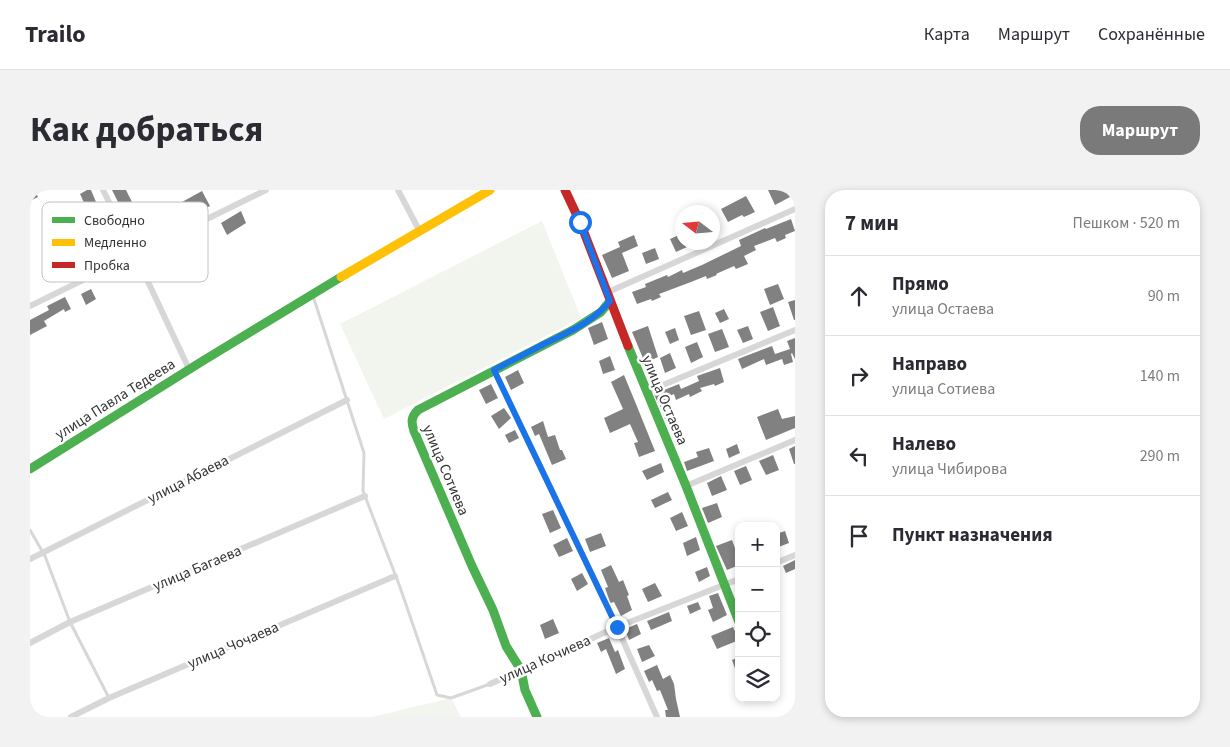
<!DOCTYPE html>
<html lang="ru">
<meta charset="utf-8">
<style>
:root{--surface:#fff;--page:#f2f2f3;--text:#2b2b33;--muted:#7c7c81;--line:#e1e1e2;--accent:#7a7a7a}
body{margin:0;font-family:"Source Sans 3",sans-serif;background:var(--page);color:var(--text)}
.controls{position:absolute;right:15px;bottom:15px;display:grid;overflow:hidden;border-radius:10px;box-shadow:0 2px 8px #0003}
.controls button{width:45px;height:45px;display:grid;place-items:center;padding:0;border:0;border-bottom:1px solid var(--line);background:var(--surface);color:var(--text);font:25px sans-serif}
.compass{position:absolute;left:645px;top:15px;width:45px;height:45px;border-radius:50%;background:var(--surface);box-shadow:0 2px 8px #0003;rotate:286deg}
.stop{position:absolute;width:15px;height:15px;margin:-11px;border:4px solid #1a73e8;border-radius:50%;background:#fff}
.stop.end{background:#1a73e8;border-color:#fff;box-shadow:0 1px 5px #0008}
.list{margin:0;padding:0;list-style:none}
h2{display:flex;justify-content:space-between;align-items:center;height:65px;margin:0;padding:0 20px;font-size:21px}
h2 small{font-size:16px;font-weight:400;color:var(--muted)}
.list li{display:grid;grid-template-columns:32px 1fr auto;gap:15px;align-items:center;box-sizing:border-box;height:80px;padding:0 20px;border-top:1px solid var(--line)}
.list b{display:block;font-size:19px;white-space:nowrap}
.list p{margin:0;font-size:16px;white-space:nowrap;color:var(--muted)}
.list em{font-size:16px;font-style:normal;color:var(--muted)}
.icon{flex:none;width:28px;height:28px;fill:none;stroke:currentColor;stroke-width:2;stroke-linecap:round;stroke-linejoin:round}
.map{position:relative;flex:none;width:765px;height:527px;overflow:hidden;border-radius:20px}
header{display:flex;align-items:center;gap:30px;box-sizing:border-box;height:70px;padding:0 25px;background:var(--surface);border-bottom:1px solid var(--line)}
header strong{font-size:24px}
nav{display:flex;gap:28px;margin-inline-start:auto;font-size:18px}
.intro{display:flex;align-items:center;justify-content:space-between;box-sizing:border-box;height:120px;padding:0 30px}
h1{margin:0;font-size:35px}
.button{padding:12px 22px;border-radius:20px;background:var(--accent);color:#fff;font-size:18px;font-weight:700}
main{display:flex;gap:30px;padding:0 30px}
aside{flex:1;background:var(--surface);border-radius:20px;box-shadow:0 2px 8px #0003}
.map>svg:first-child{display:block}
.green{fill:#f1f5ed}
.building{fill:#818181}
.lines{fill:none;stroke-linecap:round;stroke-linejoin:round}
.lane{stroke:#d7d7d7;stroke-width:3}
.street{stroke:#d7d7d7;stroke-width:6}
.fast{stroke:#4caf50;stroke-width:9}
.slow{stroke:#ffc107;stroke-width:9}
.jam{stroke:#c62828;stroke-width:9}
.route{stroke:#1a73e8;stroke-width:6}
.labels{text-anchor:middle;stroke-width:5;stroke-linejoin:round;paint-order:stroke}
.street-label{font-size:15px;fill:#333;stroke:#fff}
.key{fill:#fff;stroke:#c2c2c2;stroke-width:1}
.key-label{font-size:14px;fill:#333}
</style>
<header>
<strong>Trailo</strong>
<nav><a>Карта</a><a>Маршрут</a><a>Сохранённые</a></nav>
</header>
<div class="intro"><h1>Как добраться</h1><a class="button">Маршрут</a></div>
<main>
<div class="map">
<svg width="765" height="527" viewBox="0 0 765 527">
<rect width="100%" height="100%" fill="#fff"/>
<path class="green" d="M512,31L551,128L354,229L310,134Z
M421,508L431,527H342Z"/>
<path class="building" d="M0,0H5L8,7L0,11Z
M57,0H61L66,12L56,17L50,4Z
M82,0H96L102,12L91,18Z
M738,0H756L760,7L745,15Z
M172,1L180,16L160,27L152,12Z
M716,6L725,22L714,27L712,25L698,32L691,19Z
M211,21L216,33L197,45L191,33Z
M761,29L765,41L755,45L756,48L747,52L745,48L724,56L726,60L714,66L718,74L706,79L704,76L686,84L687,85L677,89L676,86L661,92L629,104L631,107L622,111L621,109L607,114L602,102L616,97L615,94L637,85L638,87L652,80L653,83L672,75L711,56L709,50L733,39L735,38L736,39Z
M651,44L652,52H655L657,57L646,62L640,49Z
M604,45L608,56L592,63L599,81L582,88L572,65L590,57L588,52Z
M625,58L629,69L616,74L612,63Z
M748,94L754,109L740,115L734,99Z
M61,99L66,109L56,115L51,104Z
M35,107L41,119L35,122L34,119L14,131L17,136L0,145V130L19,120L17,116Z
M765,110V130H764L758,112Z
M743,117L750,136L738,141L730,122Z
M694,119L699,129L690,133L685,123Z
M669,121L676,140L661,145L654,126Z
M572,132L578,149L564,155L558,138Z
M618,136L628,167L615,173L602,142Z
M718,136L723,149L713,153L707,140Z
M645,138L649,150L640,154L635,142Z
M692,139L699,157L685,162L678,144Z
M765,148V169L762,163L761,164L763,172L754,175L752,169L736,175L734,169L712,179L708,169L742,156L745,164L760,159L757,151Z
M667,152L673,167L661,173L655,157Z
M640,163L646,178L635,183L630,168Z
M580,166L585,180L573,184L569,171Z
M690,178L694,192L685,196L684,194L670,198L672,201L660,207L659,204L646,210L644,204L635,208L643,226L635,229L628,210L627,211L624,204L649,194L651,199L669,191L667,186Z
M488,180L494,193L481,200L475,187Z
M594,185L606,214L625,261L609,267L604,253L608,252L600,234L580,243L574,228L593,219L581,192Z
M461,194L468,208L456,214L449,200Z
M474,218L481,228L469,239L461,226Z
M748,219L752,229L765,226V238L736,250L727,227Z
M513,231L518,247L525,245L530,260H532L536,269L522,275L509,244L505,246L501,237Z
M485,240L489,248L479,253L475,245Z
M707,254L710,263L699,268L696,259Z
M765,256V274H764L759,259Z
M679,258L684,271L657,281L654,272L668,267L666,262Z
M743,265L749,280L736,285L729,271Z
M631,273L634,282L617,290L612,281Z
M716,276L722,290L710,295L704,281Z
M691,286L697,300L682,306L677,293Z
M638,302L642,310L625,318L621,310Z
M687,313L692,327L678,333L672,318Z
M523,320L531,338L520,343L512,324Z
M652,322L658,336L646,341L640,328Z
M755,341L759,353L746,358V344Z
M571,343L576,356L560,362L555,349Z
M666,347L670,360L657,366L653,353Z
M537,348L543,361L529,367L523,355Z
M702,350L709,369V375L697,380L686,356Z
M765,370V379L756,383L753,376Z
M581,375L589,392L593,390L599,405L597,406L602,420L591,426L584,412L581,413L580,412L575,398L578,397L571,380Z
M677,377L680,386L669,392L665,382Z
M552,383L558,394L547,401L541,389Z
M625,393L632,406L618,412L612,399Z
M688,403L697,425L683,432L678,420L683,418L679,406Z
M668,412L671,419L660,424L657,416Z
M639,422L642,431L621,440L617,431Z
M523,429L529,443L515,449L510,435Z
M607,434L611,444L599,450L595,439Z
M703,437L709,450L687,459L681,446Z
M579,448L585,462L588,460L595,479L586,484L576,459L571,462L567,453Z
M619,455L625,466L612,472L607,459Z
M709,467V487H708L702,470Z
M627,475L633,489L640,485L644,494L646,509L650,527H636L635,520H638L630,500L627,501L622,490L619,492L614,481Z"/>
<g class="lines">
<path class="lane" d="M283,106L334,263L333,301L370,397L407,505L421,508L460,494
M0,340L15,366L40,432L79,508"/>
<path class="street" d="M73,0L105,64L159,179
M368,0L389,40
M576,103L765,19
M0,116L236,0
M464,180L587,437L627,527
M616,202L765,140
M656,296L765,250
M0,369L317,210
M746,373L765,365
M0,453L40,432L335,306
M460,494L587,437L709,389
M41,527L79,508L365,386"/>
<path class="fast" d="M598,156L656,296L709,432
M0,279L171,172L311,87
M507,527L495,500L491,480L476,456L463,420L442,376L384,241C381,232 381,227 388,220L543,140L571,122L580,111"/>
<path class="slow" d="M311,87L460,0"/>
<path class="jam" d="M535,0L550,32L598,156"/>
</g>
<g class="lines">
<path class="route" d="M550,32L580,111C563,132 539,142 516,153C499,162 481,171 464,180L587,437"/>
</g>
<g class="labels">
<g class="street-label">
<text transform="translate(85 209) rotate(-32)" y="5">улица Павла Тедеева</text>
<text transform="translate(635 210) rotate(67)" y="5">улица Остаева</text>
<text transform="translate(416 280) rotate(67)" y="5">улица Сотиева</text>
<text transform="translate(158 289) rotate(-27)" y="5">улица Абаева</text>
<text transform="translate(167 378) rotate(-23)" y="5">улица Багаева</text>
<text transform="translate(203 455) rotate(-23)" y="5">улица Чочаева</text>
<text transform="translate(515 469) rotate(-24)" y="5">улица Кочиева</text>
</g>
</g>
<rect x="12" y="12" width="166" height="80" rx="8" class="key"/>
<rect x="22" y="27" width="23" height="6" fill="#4caf50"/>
<rect x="22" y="49" width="23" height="7" fill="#ffc107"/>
<rect x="22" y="72" width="23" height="6" fill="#c62828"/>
<g class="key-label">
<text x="54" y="35">Свободно</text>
<text x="54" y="57">Медленно</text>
<text x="54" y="80">Пробка</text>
</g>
</svg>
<div class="controls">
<button>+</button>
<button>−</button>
<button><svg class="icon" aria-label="locate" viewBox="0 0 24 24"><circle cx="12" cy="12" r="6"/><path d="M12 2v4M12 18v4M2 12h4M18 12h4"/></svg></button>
<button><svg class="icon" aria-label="layers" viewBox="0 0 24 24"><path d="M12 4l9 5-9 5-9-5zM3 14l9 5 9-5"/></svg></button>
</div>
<svg class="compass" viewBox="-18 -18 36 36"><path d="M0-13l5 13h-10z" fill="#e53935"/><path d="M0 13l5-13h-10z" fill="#7c7c81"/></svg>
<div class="stop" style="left:550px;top:32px"></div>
<div class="stop end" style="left:587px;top:437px"></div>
</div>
<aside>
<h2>7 мин<small>Пешком · 520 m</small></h2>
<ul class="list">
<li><svg class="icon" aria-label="ahead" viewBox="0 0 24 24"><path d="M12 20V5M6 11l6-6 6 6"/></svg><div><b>Прямо</b><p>улица Остаева</p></div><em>90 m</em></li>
<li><svg class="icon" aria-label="right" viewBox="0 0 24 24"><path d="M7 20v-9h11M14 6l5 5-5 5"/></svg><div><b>Направо</b><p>улица Сотиева</p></div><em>140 m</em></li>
<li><svg class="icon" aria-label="left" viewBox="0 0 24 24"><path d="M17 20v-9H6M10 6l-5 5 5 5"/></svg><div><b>Налево</b><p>улица Чибирова</p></div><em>290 m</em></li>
<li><svg class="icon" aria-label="arrive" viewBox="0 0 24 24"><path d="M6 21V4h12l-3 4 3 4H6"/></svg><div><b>Пункт назначения</b></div></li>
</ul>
</aside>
</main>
